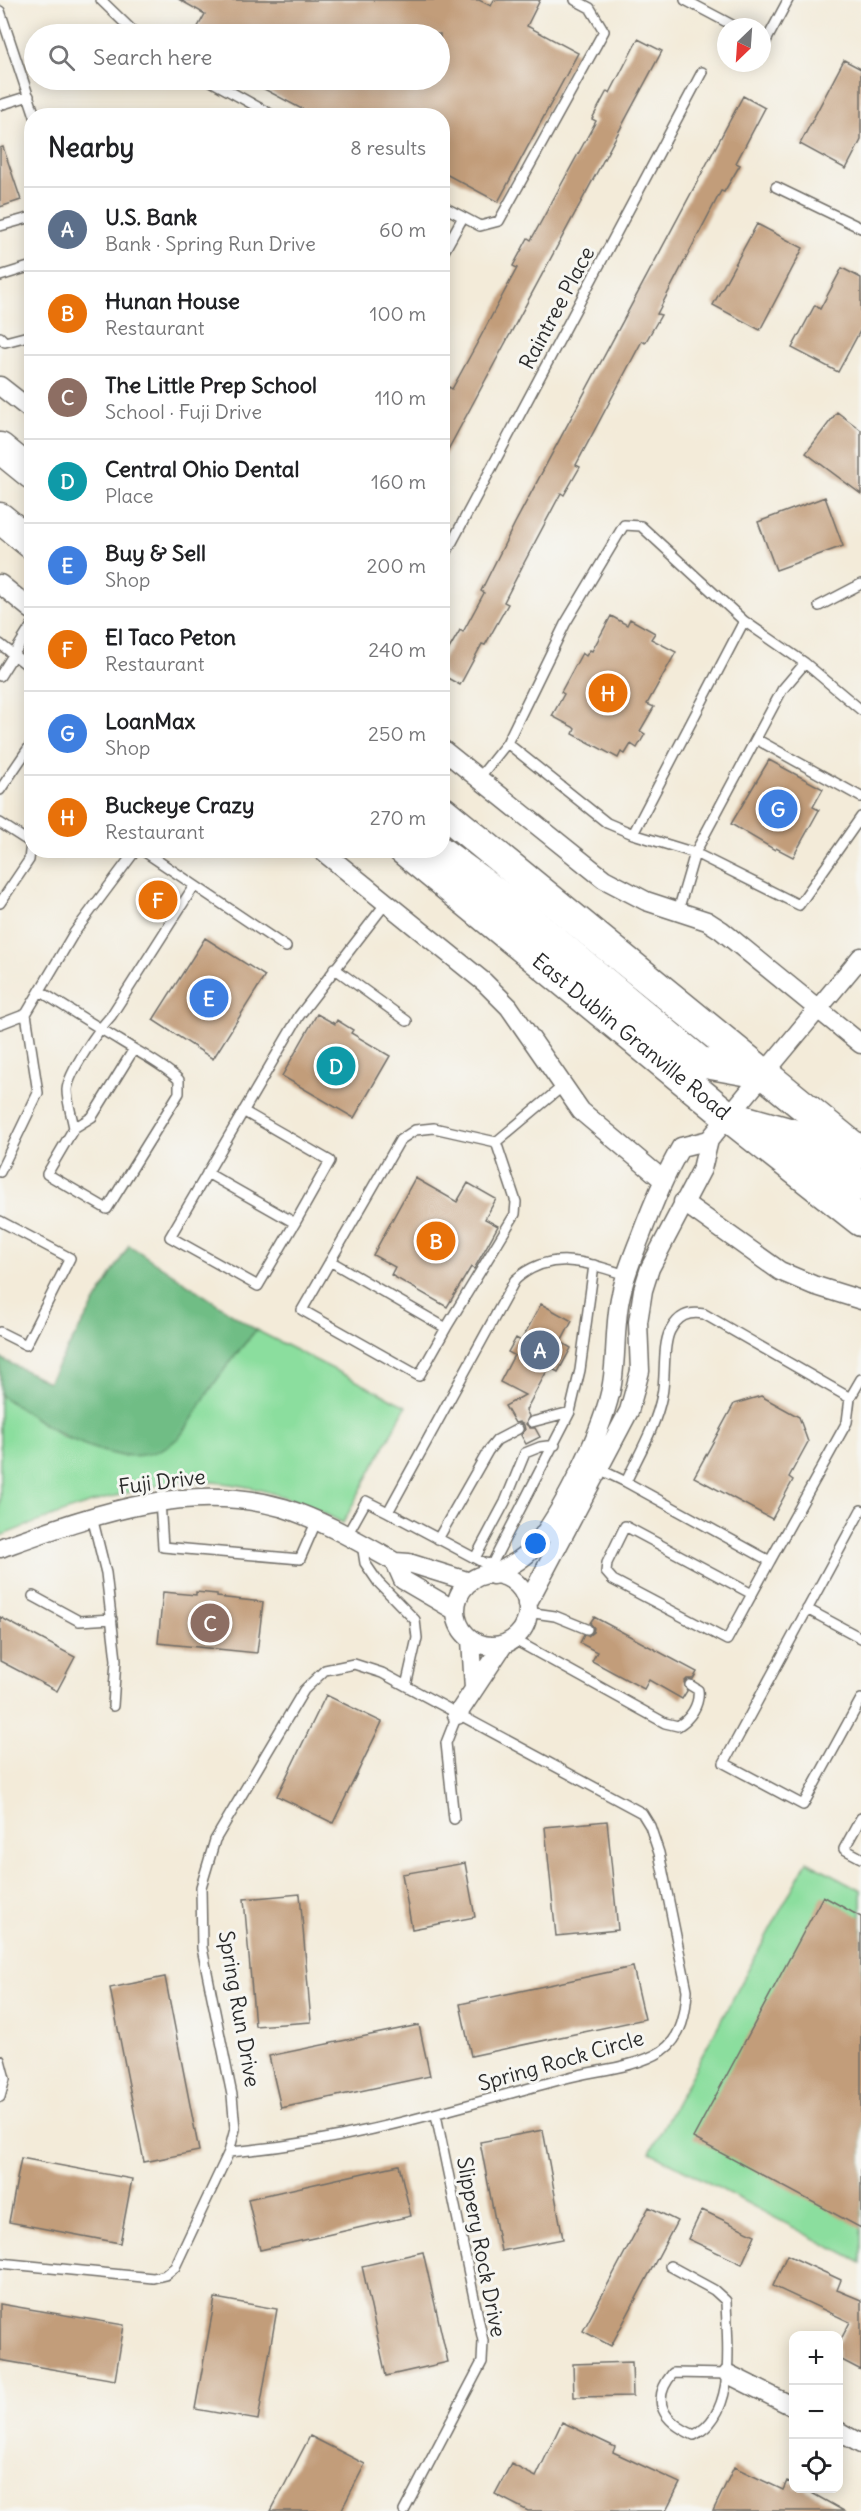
<!DOCTYPE html>
<meta charset="utf-8">
<style>
:root{--surface:#fff;--page:#f6f6f6;--text:#202124;--muted:#757577;--line:#e0e0e0;--accent:#ea580c}
body{margin:0;font-family:Delius,sans-serif;background:var(--page);color:var(--text)}
.controls{position:absolute;right:18px;bottom:18px;display:grid;overflow:hidden;border-radius:12px;box-shadow:0 3px 15px #0003}
.controls button{width:54px;height:54px;display:grid;place-items:center;padding:0;border:0;border-bottom:2px solid var(--line);background:var(--surface);color:var(--text);font:30px sans-serif}
.compass{position:absolute;left:717px;top:18px;width:54px;height:54px;border-radius:50%;background:var(--surface);box-shadow:0 3px 15px #0003;rotate:205deg}
.you{position:absolute;left:536px;top:1544px;width:21px;height:21px;margin:-15px;border:4px solid #fff;border-radius:50%;background:#1a73e8;box-shadow:0 0 0 9px #1a73e833}
.badge{display:grid;place-items:center;width:39px;height:39px;border-radius:50%;background:var(--accent);color:#fff;font-size:20px;font-weight:700}
.pin{position:absolute;translate:-50% -50%;border:3px solid #fff;box-shadow:0 2px 6px #0006}
.list{margin:0;padding:0;list-style:none}
h2{display:flex;justify-content:space-between;align-items:center;height:78px;margin:0;padding:0 24px;font-size:26px}
h2 small{font-size:20px;font-weight:400;color:var(--muted)}
.list li{display:grid;grid-template-columns:39px 1fr auto;gap:18px;align-items:center;box-sizing:border-box;height:84px;padding:0 24px;border-top:2px solid var(--line)}
.list b{display:block;font-size:22px;white-space:nowrap}
.list p{margin:0;font-size:20px;white-space:nowrap;color:var(--muted)}
.list em{font-size:20px;font-style:normal;color:var(--muted)}
.icon{flex:none;width:33px;height:33px;fill:none;stroke:currentColor;stroke-width:2;stroke-linecap:round;stroke-linejoin:round}
.map{position:relative;flex:none;width:861px;height:2511px;overflow:hidden}
.search{position:absolute;background:var(--surface);box-shadow:0 3px 15px #0003;left:24px;top:24px;width:426px;height:66px;display:flex;align-items:center;gap:15px;box-sizing:border-box;padding:0 21px;border-radius:33px;color:var(--muted);font-size:22px}
.panel{position:absolute;background:var(--surface);box-shadow:0 3px 15px #0003;left:24px;top:108px;width:426px;height:750px;border-radius:24px}
.map>svg:first-child{display:block}
.green{fill:#8bde9e;stroke:#5b8464;stroke-width:1.5}
.forest{fill:#70bd85;stroke:#4e7458;stroke-width:1.5}
.building{fill:#c29d7a}
.lines{fill:none;stroke-linecap:round;stroke-linejoin:round}
.service-casing{stroke:#716e68;stroke-width:12}
.minor-casing{stroke:#716e68;stroke-width:21}
.primary-casing{stroke:#716e68;stroke-width:33}
.service{stroke:#fff;stroke-width:9}
.minor{stroke:#fff;stroke-width:18}
.primary{stroke:#fff;stroke-width:30}
.labels{text-anchor:middle;stroke-width:6;stroke-linejoin:round;paint-order:stroke}
.street-label{font-size:21px;fill:#2b2b2b;stroke:#f6f6f2}
</style>
<div class="map">
<svg width="861" height="2511" viewBox="0 0 861 2511">
<rect width="100%" height="100%" fill="#f6f6f2"/>
<filter id="ink" filterUnits="userSpaceOnUse"><feTurbulence type="fractalNoise" baseFrequency=".0167" numOctaves="2"/><feDisplacementMap in="SourceGraphic" scale="12" xChannelSelector="R" yChannelSelector="G"/><feConvolveMatrix kernelMatrix="1 2 1 2 8 2 1 2 1" color-interpolation-filters="sRGB"/></filter>
<filter id="wash" filterUnits="userSpaceOnUse"><feTurbulence type="fractalNoise" baseFrequency=".008" numOctaves="4" result="noise"/><feDisplacementMap in="SourceGraphic" scale="24" xChannelSelector="R" yChannelSelector="G"/><feGaussianBlur stdDeviation="1.35" result="paint"/><feColorMatrix in="noise" values="0 0 0 0 0 0 0 0 0 0 0 0 0 0 0 0 0 1.4 0 .05"/><feComposite in="paint" operator="in"/></filter>
<g filter="url(#wash)">
<rect width="100%" height="100%" fill="#f3ebd9"/>
<path class="green" d="M256,1330L406,1406L343,1523C291,1495 231,1476 171,1483C159,1484 147,1488 135,1491C88,1502 45,1519 0,1536V1395L63,1437L124,1457L223,1370Z
M807,1861L861,1890V2263L650,2152Z"/>
<path class="forest" d="M129,1245L256,1330C238,1351 221,1373 206,1396C197,1409 189,1428 178,1438C126,1486 45,1425 0,1395V1358L48,1382Z"/>
<g id="blocks">
<path class="building" d="M180,0H479L491,6L494,0H540L527,26L578,53L498,202L442,172V116H315L247,80H440V34H194L205,14Z
M638,39L662,51L442,461V399L449,387L452,389L481,336L517,268L513,266L528,238L531,240L596,121L592,119L607,91L610,93Z
M844,60L861,69V140L846,169L800,144Z
M743,96L765,108L736,163L740,165L724,192L721,191L657,314L661,315L645,343L642,341L576,465L580,467L564,495L561,493L525,561L504,602L508,604L485,645L482,644L460,685L442,675V661L460,630L463,632L484,593L481,591L515,523Z
M3,147L21,200L0,207V148Z
M757,224L803,248L760,330L713,305Z
M842,268L861,278V329L838,372L792,348L815,305L820,309Z
M837,412L861,430V494L806,453Z
M825,497L843,546L776,570L758,522Z
M611,616L627,625L630,619L655,633L651,639L676,652L647,704L654,707L640,731L645,734L637,748L631,744L625,754L621,752L618,758L573,734L575,729L573,727L552,716L564,694L561,692L582,653L586,656L590,650L592,651Z
M769,760L823,789L813,807L819,810L793,857L776,848L775,850L731,824Z
M205,938L265,976L213,1059L153,1020Z
M317,1014L335,1024L337,1020L353,1030L351,1033L390,1056L354,1118L282,1076Z
M415,1178L457,1202L468,1183L496,1199L485,1219L498,1226L474,1269L471,1267L447,1307L391,1275L395,1267L373,1255Z
M541,1304L572,1321L561,1342L571,1348L558,1372L549,1367L526,1410L529,1416L526,1424L530,1428H535L540,1437L526,1444L521,1435L525,1430L524,1425L519,1422L515,1423L505,1406L525,1395L500,1382L514,1355L508,1352L516,1338L521,1341Z
M761,1396L799,1417L808,1442L789,1477L793,1480L772,1519L694,1477L734,1404Z
M163,1592L196,1595V1592L217,1594V1597L263,1602L257,1653L158,1643Z
M0,1617L75,1657L57,1691L0,1661Z
M594,1617L697,1672L693,1679H687L684,1682L687,1691L682,1699L649,1680L644,1689L592,1661L597,1652L580,1643L584,1635L588,1636L593,1632L594,1628L590,1623Z
M326,1695L382,1722L333,1823L277,1796Z
M607,1821L618,1930L556,1936L545,1827Z
M465,1863L475,1917L412,1929L402,1874Z
M300,1894L311,2022L255,2026L244,1899Z
M823,1896L861,1917V2228L693,2138Z
M633,1967L645,2019L471,2056L460,2004Z
M165,1977L199,2151L144,2162L110,1988Z
M419,2025L430,2076L281,2108L269,2056Z
M543,2130L563,2239L501,2251L480,2142Z
M21,2158L132,2179L120,2243L9,2222Z
M399,2165L411,2216L260,2250L248,2199Z
M649,2207L677,2221L611,2346L583,2331Z
M702,2210L755,2235L742,2264L688,2239Z
M423,2252L448,2362L386,2376L362,2266Z
M787,2255L841,2280L837,2290L861,2300V2370L838,2358V2345L850,2322L773,2286Z
M215,2298L277,2309L258,2420L195,2409Z
M0,2304L124,2325L115,2380L0,2360Z
M632,2362L633,2396L574,2397L573,2364Z
M562,2422L615,2447L613,2452L680,2483L666,2511H528L495,2494L511,2464L536,2477Z
M310,2436L365,2464L341,2511H271Z
M734,2467L783,2490L787,2481L794,2484V2488H803L844,2511H713Z"/>
</g>
</g>
<g filter="url(#ink)">
<use href="#blocks" fill-opacity="0" stroke="#716e68" stroke-width="1.5"/>
<g class="lines">
<g class="service-casing">
<path id="service" d="M101,0L136,34
M685,0L736,27
M0,11L35,116
M762,41L765,43L788,0
M209,80L274,116
M0,105L29,96
M776,187L861,228
M442,206L480,226L499,221L604,31L590,8L575,0
M0,226L32,217
M442,255L463,217
M0,276L32,266
M0,337L5,342L32,335
M442,561L702,72
M819,606L861,584
M744,621L805,663L861,710
M0,644L32,669
M0,676L32,625
M756,739L861,797
M507,743L607,823L633,834L695,853L799,905L861,817
M479,778L507,743L565,624L624,525L641,526L744,621L633,834
M0,790L32,743
M0,823L31,843L29,860L0,903
M142,850L286,947
M678,911L695,853L782,690L805,663
M334,968L407,1021
M40,991C68,1009 96,1026 124,1043C143,1055 164,1065 179,1080V1093L107,1209L47,1174L74,1128L92,1117L134,1049
M0,1024L26,1014L74,933L136,850
M74,1128C72,1116 67,1102 67,1090C68,1073 99,1029 111,1016L194,886
M0,1172L38,1093L26,1014
M207,1173L295,1223L330,1161L243,1111
M0,1221L70,1258L26,1345L0,1332
M295,1223L258,1286L170,1237L299,1016L386,903
M330,1261L446,1328L515,1214L516,1202L496,1142
M446,1328L419,1376L302,1310L400,1140L415,1130L434,1128L496,1142L563,1086
M532,1422L570,1412
M599,1469L626,1482L770,1561L847,1422L850,1398
M626,1482C639,1454 656,1426 662,1395C666,1378 662,1346 670,1331C678,1316 688,1311 704,1314L850,1398L861,1379
M160,1501L163,1547L300,1559L317,1520
M861,1510L724,1763L803,1805L861,1699
M388,1512L484,1563L492,1564L570,1412L580,1370L594,1265
M92,1517L106,1573L116,1660L113,1706
M347,1535L366,1501L388,1512L515,1280C550,1249 586,1262 626,1275
M438,1539L488,1451L497,1440L518,1429
M362,1544L365,1563L378,1582L415,1620L417,1638L406,1686
M475,1558L505,1502L525,1453L540,1447L555,1445
M752,1594L625,1526L607,1563L606,1572L613,1580L727,1640L770,1561
M33,1596L79,1621L112,1619
M807,1609L861,1638
M527,1612L555,1616L587,1629
M513,1639L665,1723L678,1726C690,1719 700,1705 698,1690L690,1685
M861,1818L844,1849L861,1858
M454,1819L446,1743L457,1715
M0,2060L5,2079L0,2097
M0,2263L153,2278L165,2275L175,2267L229,2152L235,2129L232,2095L202,1948L201,1887L215,1840L304,1690L325,1670L354,1664L382,1673L642,1813L650,1826L659,1853L687,1990C686,2012 682,2038 662,2051C635,2068 596,2070 566,2078C455,2108 344,2143 229,2152
M670,2266L714,2290L726,2301C727,2342 738,2414 694,2435C664,2422 649,2401 673,2373L728,2374
M404,2511L482,2362L483,2341L436,2115"/>
</g>
<g class="minor-casing">
<path id="minor" d="M0,386L32,411
M0,584L32,610
M442,749L604,879L646,901L707,921L721,930L861,1044
M321,850L484,982L509,1007L581,1111L662,1179
M683,1202L780,1271L813,1285L861,1300
M0,1548C91,1516 187,1479 284,1508C324,1521 359,1542 395,1562L409,1563L470,1582
M395,1562L403,1580L456,1611
M456 1610a36 36 0 1 1 72 0a36 36 0 1 1-72 0Z
M493,1575C507,1567 523,1560 534,1547C562,1514 605,1427 612,1384C617,1354 614,1323 621,1294C625,1275 633,1256 640,1238C652,1206 664,1176 681,1147L709,1140
M527,1604L629,1411L640,1371L638,1322L643,1290L650,1268L702,1169L709,1140L861,957
M471,1639L474,1689
M457,1715L504,1644
M728,2374L794,2407
M838,2431L861,2444"/>
</g>
<g class="primary-casing">
<g id="primary">
<path d="M0,448L32,474"/>
<path d="M0,518L32,544"/>
<path d="M442,811L861,1153"/>
<path id="s1" d="M404,850L729,1117L861,1221"/>
<path d="M438,850L504,899L700,1062L761,1073"/>
<path d="M742,1120L792,1134L861,1186"/>
</g>
</g>
<use href="#service" class="service"/>
<use href="#minor" class="minor"/>
<use href="#primary" class="primary"/>
</g>
</g>
<g class="labels">
<g class="street-label">
<text transform="translate(557 308) rotate(-62)" y="7">Raintree Place</text>
<text dy="7" stroke="none"><textPath href="#s1" startOffset="294">East Dublin Granville Road</textPath></text>
<text transform="translate(162 1482) rotate(-7)" y="7">Fuji Drive</text>
<text transform="translate(239 2009) rotate(80)" y="7">Spring Run Drive</text>
<text transform="translate(561 2061) rotate(-16)" y="7">Spring Rock Circle</text>
<text transform="translate(481 2247) rotate(79)" y="7">Slippery Rock Drive</text>
</g>
</g>
</svg>
<div class="controls">
<button>+</button>
<button>−</button>
<button><svg class="icon" aria-label="locate" viewBox="0 0 24 24"><circle cx="12" cy="12" r="6"/><path d="M12 2v4M12 18v4M2 12h4M18 12h4"/></svg></button>
</div>
<svg class="compass" viewBox="-18 -18 36 36"><path d="M0-13l5 13h-10z" fill="#e53935"/><path d="M0 13l5-13h-10z" fill="#757577"/></svg>
<div class="you"></div>
<div class="pin badge" style="left:540px;top:1350px;background:#5c6f8a">A</div>
<div class="pin badge" style="left:436px;top:1241px;background:#e8710a">B</div>
<div class="pin badge" style="left:210px;top:1623px;background:#8d6e63">C</div>
<div class="pin badge" style="left:336px;top:1066px;background:#0f9aa8">D</div>
<div class="pin badge" style="left:209px;top:998px;background:#3f7fe0">E</div>
<div class="pin badge" style="left:158px;top:900px;background:#e8710a">F</div>
<div class="pin badge" style="left:778px;top:809px;background:#3f7fe0">G</div>
<div class="pin badge" style="left:608px;top:693px;background:#e8710a">H</div>
<div class="search"><svg class="icon" aria-label="search" viewBox="0 0 24 24"><circle cx="10" cy="10" r="6"/><path d="M15 15l6 6"/></svg>Search here</div>
<section class="panel">
<h2>Nearby<small>8 results</small></h2>
<ul class="list">
<li><span class="badge" style="background:#5c6f8a">A</span><div><b>U.S. Bank</b><p>Bank · Spring Run Drive</p></div><em>60 m</em></li>
<li><span class="badge" style="background:#e8710a">B</span><div><b>Hunan House</b><p>Restaurant</p></div><em>100 m</em></li>
<li><span class="badge" style="background:#8d6e63">C</span><div><b>The Little Prep School</b><p>School · Fuji Drive</p></div><em>110 m</em></li>
<li><span class="badge" style="background:#0f9aa8">D</span><div><b>Central Ohio Dental</b><p>Place</p></div><em>160 m</em></li>
<li><span class="badge" style="background:#3f7fe0">E</span><div><b>Buy &amp; Sell</b><p>Shop</p></div><em>200 m</em></li>
<li><span class="badge" style="background:#e8710a">F</span><div><b>El Taco Peton</b><p>Restaurant</p></div><em>240 m</em></li>
<li><span class="badge" style="background:#3f7fe0">G</span><div><b>LoanMax</b><p>Shop</p></div><em>250 m</em></li>
<li><span class="badge" style="background:#e8710a">H</span><div><b>Buckeye Crazy</b><p>Restaurant</p></div><em>270 m</em></li>
</ul>
</section>
</div>
